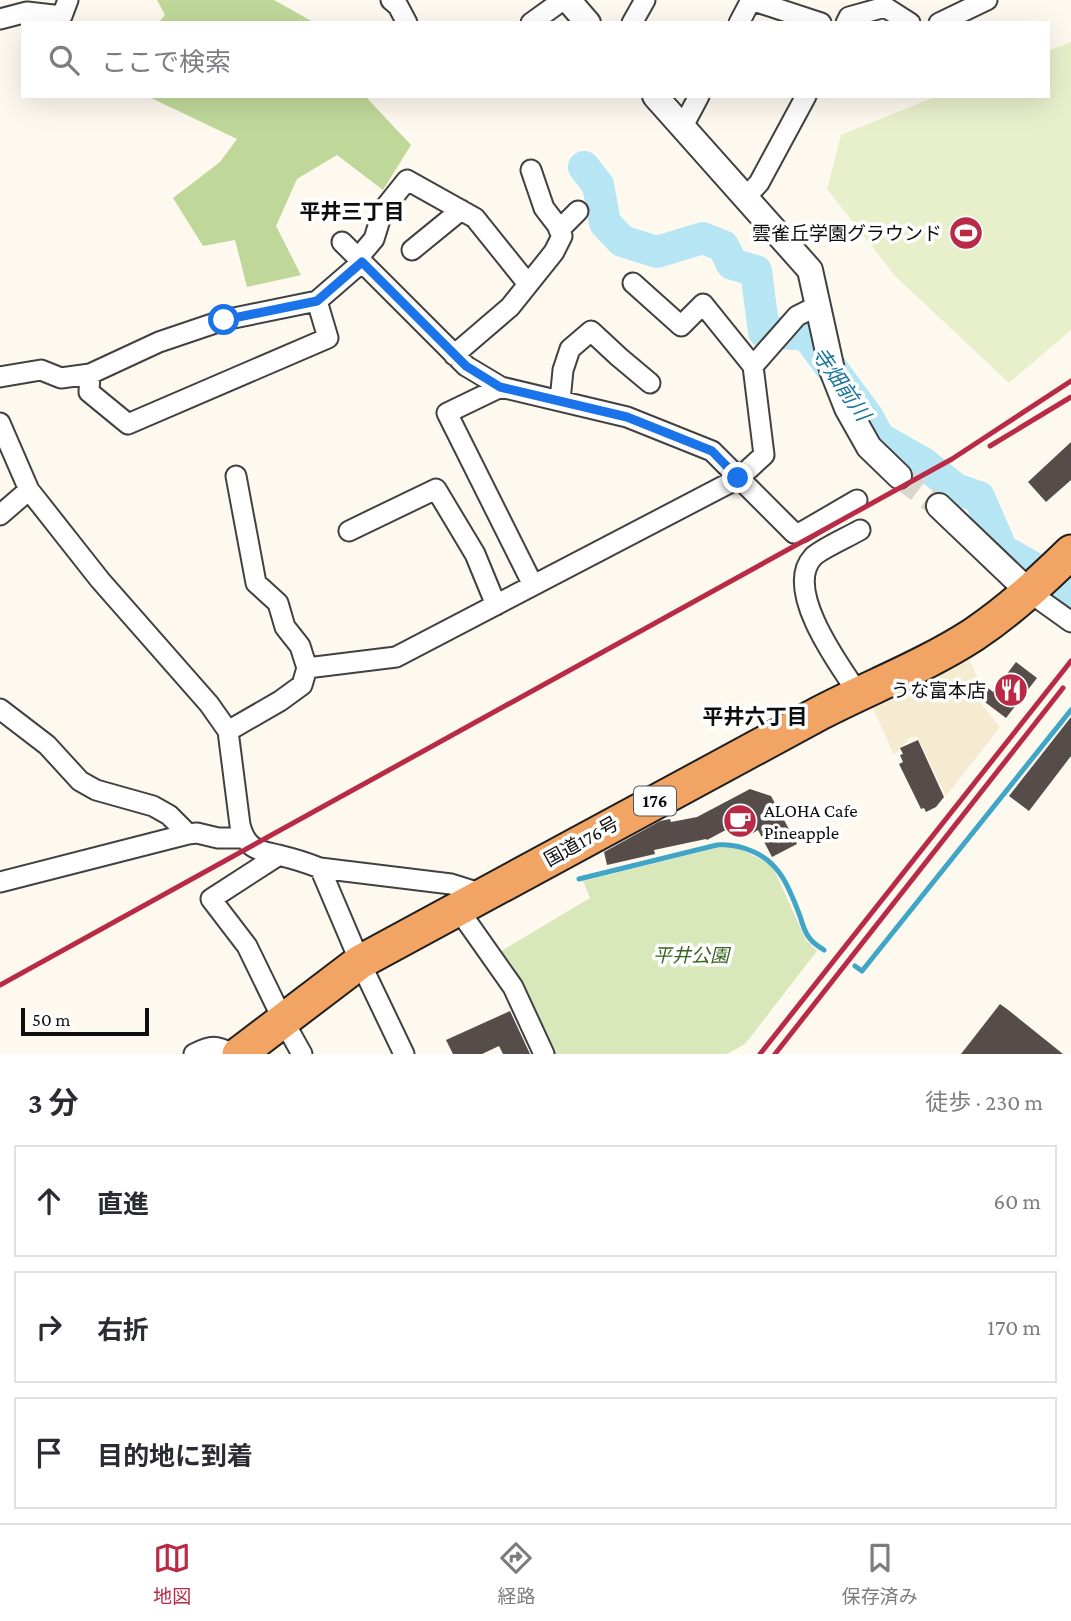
<!DOCTYPE html>
<html lang="ja">
<meta charset="utf-8">
<style>
:root{--surface:#fff;--page:#f2f2f3;--text:#2b2b33;--muted:#7c7c81;--line:#e1e1e2;--accent:#b92a46}
body{margin:0;font-family:"Crimson Pro","Noto Sans JP",serif;background:var(--page);color:var(--text)}
.scale{position:absolute;left:21px;bottom:18px;width:128px;box-sizing:border-box;padding-left:7px;border:4px solid #0e0e0e;border-top:0;font-size:19px;line-height:24px;white-space:nowrap;color:#0e0e0e;-webkit-text-stroke:5px #fff;paint-order:stroke}
.stop{position:absolute;width:21px;height:21px;margin:-16px;border:5px solid #1a73e8;border-radius:50%;background:#fff}
.stop.end{background:#1a73e8;border-color:#fff;box-shadow:0 2px 7px #0008}
.list{margin:0;padding:0;list-style:none}
h2{display:flex;justify-content:space-between;align-items:center;height:91px;margin:0;padding:0 28px;font-size:30px}
h2 small{font-size:23px;font-weight:400;color:var(--muted)}
.list li{display:grid;grid-template-columns:46px 1fr auto;gap:21px;align-items:center;box-sizing:border-box;height:112px;margin:0 14px 14px;padding:0 14px;border:2px solid var(--line);border-radius:0px}
.list b{display:block;font-size:26px;white-space:nowrap}
.list em{font-size:23px;font-style:normal;color:var(--muted)}
.icon{flex:none;width:38px;height:38px;fill:none;stroke:currentColor;stroke-width:2;stroke-linecap:round;stroke-linejoin:round}
.map{position:relative;flex:none;width:1071px;height:1054px;overflow:hidden}
.search{position:absolute;background:var(--surface);box-shadow:0 7px 28px #0002;left:21px;right:21px;top:21px;height:77px;display:flex;align-items:center;gap:18px;box-sizing:border-box;padding:0 24px;border-radius:0px;color:var(--muted);font-size:26px}
.sheet{height:469px;background:var(--surface)}
nav{display:flex;justify-content:space-around;align-items:center;box-sizing:border-box;height:98px;border-top:2px solid var(--line);background:var(--surface);font-size:19px;color:var(--muted)}
nav a{display:grid;justify-items:center;gap:4px}
nav .on{color:var(--accent)}
.map>svg:first-child{display:block}
.farmland{fill:#f4ebd0}
.green{fill:#d8e8ba}
.forest{fill:#bfd89a}
.pitch{fill:#e8efcb}
.lines{fill:none;stroke-linecap:round;stroke-linejoin:round}
.stream{stroke:#3fa6c8;stroke-width:5}
.river{stroke:#b6e6f4;stroke-width:32}
.building{fill:#564d4a}
.tertiary-tunnel{stroke:#dad6cd;stroke-width:24;stroke-dasharray:24 12;stroke-linecap:butt}
.minor-casing{stroke:#414141;stroke-width:23}
.tertiary-casing{stroke:#414141;stroke-width:28}
.trunk-casing{stroke:#1f1f1f;stroke-width:37}
.minor{stroke:#fff;stroke-width:19}
.tertiary{stroke:#fff;stroke-width:24}
.trunk{stroke:#f2a464;stroke-width:33}
.rail{stroke:#b92a46;stroke-width:5}
.route{stroke:#1a73e8;stroke-width:9}
.labels{text-anchor:middle;stroke-width:7;stroke-linejoin:round;paint-order:stroke}
.shield{fill:#fff;stroke:#565656;stroke-width:2}
.shield-label{font-size:18px;font-weight:bold;fill:#0e0e0e}
.poi-label{font-size:19px;fill:#0e0e0e;stroke:#fff;text-anchor:end}
.street-label{font-size:19px;fill:#0e0e0e;stroke:#fff}
.park-label{font-size:19px;font-style:italic;fill:#386320;stroke:#fff}
.neighbourhood-label{font-size:21px;font-weight:bold;fill:#0e0e0e;stroke:#fff}
.water-label{font-size:21px;font-style:italic;fill:#1b769b;stroke:#fff}
</style>
<div class="map">
<svg width="1071" height="1054" viewBox="0 0 1071 1054">
<rect width="100%" height="100%" fill="#fef9ef"/>
<path class="farmland" d="M968,656L979,681L972,690V692L1000,727L946,796L917,736L910,738L894,755L871,704Z"/>
<path class="green" d="M736,847L772,865L806,940L817,951L745,1044L727,1054H553L498,953L590,898L583,881L717,848Z"/>
<path class="forest" d="M157,0H274L315,23H158L165,15Z
M147,96H365L411,145L383,190L337,155L297,179L276,226L301,275L247,287L235,240L203,246L173,198L220,162L237,139Z"/>
<path class="pitch" d="M1071,42V330L1009,383L895,276L827,189L841,135L937,96H1048V51Z"/>
<g class="lines">
<path class="stream" d="M579,879L717,845C731,844 741,846 754,852C781,864 790,890 800,916C802,923 804,930 808,936C812,943 818,946 824,950
M855,966L862,971L1071,710"/>
<path class="river" d="M584,167L598,185L605,223L622,241L657,252L703,238L723,246L732,264L756,271L764,332L807,335L867,416L879,438L923,463L956,489L979,497L1002,550L1032,567
M1069,593L1071,594"/>
</g>
<path class="building" d="M1071,442V480L1046,502L1028,482Z
M1016,662L1037,678L1006,718L973,693L981,682L993,692Z
M1071,717V756L1029,811L1009,796Z
M918,740L944,797L936,807L926,812L924,808L921,809L899,764L903,762L900,755L903,754L900,748Z
M750,789L771,796L797,844L772,857L758,830L746,837L739,823L707,840L706,839L654,850L655,854L607,865L604,852L660,821L670,819L671,822L697,817Z
M1000,1004L1007,1009L1063,1054H961Z
M510,1011L530,1054H503L499,1046L482,1054H453L446,1040Z"/>
<g class="lines">
<path class="tertiary-tunnel" d="M899,476L939,506"/>
<g class="minor-casing">
<path id="minor" d="M391,0L398,6L407,23
M0,19L27,12L62,16L68,0
M531,23L563,0
M632,23L645,0
M739,23L751,0L821,23
M846,23L849,17L885,7L910,23
M939,23L987,0
M683,126L699,96
M746,197L759,183L806,96
M559,230L578,211
M342,242L466,366L501,387L627,417L712,451L794,533L802,532L857,500
M412,250L461,210
M358,258L374,239L383,210L407,180L475,218L528,284
M633,283L681,326L703,304L753,366
M454,355L510,307L554,252L562,236L557,225L544,208L531,170
M90,374L89,392L128,424L328,338L317,301
M0,377L41,370L61,378L90,374L159,342L224,320L317,301L362,262
M501,387L447,413L533,585
M560,401L563,370L570,349L591,331L619,357L650,383
M0,423L29,490L100,580L209,704L228,731L240,825C247,851 259,850 282,856C295,859 307,863 320,868L451,884L483,894
M0,515L29,490
M349,531L436,489L475,554L496,605
M1029,592L1071,622
M307,668L396,657L739,478L764,455L753,366L797,316L817,306
M858,693C839,665 783,589 813,557C819,550 850,536 860,530
M0,709L47,745L80,781L96,790L153,806L169,815L188,834
M228,731L280,701L302,685L307,668L300,646L285,627L278,603L256,583L236,476
M279,855L211,899L247,946L283,1020L302,1054
M320,868L360,962L404,1054
M0,882L188,834L197,833L218,838H244
M458,909L513,987L544,1054
M194,1054C211,1045 216,1045 233,1054"/>
</g>
<g class="tertiary-casing">
<path id="tertiary" d="M568,0L588,23
M655,96L810,270L832,370L847,408L869,447L899,476
M939,506L1029,592"/>
</g>
<g class="trunk-casing">
<path id="trunk" d="M239,1054L360,962L820,713C870,687 925,666 973,635C1009,611 1040,582 1071,552"/>
</g>
<use href="#minor" class="minor"/>
<use href="#tertiary" class="tertiary"/>
<use href="#trunk" class="trunk"/>
<path class="rail" d="M990,446L1071,397
M0,985L952,459L1071,381
M760,1054L1071,661
M775,1054L1063,688"/>
</g>
<g class="lines">
<path class="route" d="M224,320L317,301L362,262L466,366L500,387L627,417L712,451L738,478"/>
</g>
<defs>
<g id="stadium-disc" transform="scale(1.75)"><circle r="9.5" fill="#b92a46" stroke="#fff"/><path d="M0-5a6.5 5 0 1 0 0 10a6.5 5 0 1 0 0-10ZM-3.5-1.8h7v3.6h-7Z" fill="#fff"/></g>
<g id="restaurant-disc" transform="scale(1.75)"><circle r="9.5" fill="#b92a46" stroke="#fff"/><path d="M-5-6h1v4h1v-4h1v4h1v-4h1v5L-1.5 .5V6h-2V.5L-5-1ZM5-6V6H3V1.5H1.5Q1.5-4 5-6Z" fill="#fff"/></g>
<g id="cafe-disc" transform="scale(1.75)"><circle r="9.5" fill="#b92a46" stroke="#fff"/><path d="M-5.5-4.5H6V0H3Q3 3.5 0 3.5H-2.5Q-5.5 3.5-5.5 0ZM3-3.2v2h1.7v-2ZM-6 4.5H4V6H-6Z" fill="#fff"/></g>
</defs>
<g fill-rule="evenodd">
<use href="#stadium-disc" x="966" y="233"/>
<use href="#restaurant-disc" x="1011" y="690"/>
<use href="#cafe-disc" x="740" y="821"/>
</g>
<g class="labels">
<rect class="shield" x="634" y="786.5" width="42" height="29" rx="5"/>
<g class="shield-label">
<text x="655" y="807">176</text>
</g>
<g class="poi-label">
<text x="942" y="240">雲雀丘学園グラウンド</text>
<text x="986" y="697">うな富本店</text>
<text x="764" y="817" text-anchor="start">ALOHA Cafe<tspan x="764" dy="22">Pineapple</tspan></text>
</g>
<g class="street-label">
<text transform="translate(581 841) rotate(-29)" y="7">国道176号</text>
</g>
<g class="park-label">
<text x="691" y="962">平井公園</text>
</g>
<g class="neighbourhood-label">
<text x="352" y="219">平井三丁目</text>
<text x="755" y="724">平井六丁目</text>
</g>
<g class="water-label">
<text transform="translate(841 384) rotate(55)" y="7">寺畑前川</text>
</g>
</g>
</svg>
<div class="scale">50 m</div>
<div class="stop" style="left:224px;top:320px"></div>
<div class="stop end" style="left:738px;top:478px"></div>
<div class="search"><svg class="icon" aria-label="search" viewBox="0 0 24 24"><circle cx="10" cy="10" r="6"/><path d="M15 15l6 6"/></svg>ここで検索</div>
</div>
<section class="sheet">
<h2>3 分<small>徒歩 · 230 m</small></h2>
<ul class="list">
<li><svg class="icon" aria-label="ahead" viewBox="0 0 24 24"><path d="M12 20V5M6 11l6-6 6 6"/></svg><div><b>直進</b></div><em>60 m</em></li>
<li><svg class="icon" aria-label="right" viewBox="0 0 24 24"><path d="M7 20v-9h11M14 6l5 5-5 5"/></svg><div><b>右折</b></div><em>170 m</em></li>
<li><svg class="icon" aria-label="arrive" viewBox="0 0 24 24"><path d="M6 21V4h12l-3 4 3 4H6"/></svg><div><b>目的地に到着</b></div></li>
</ul>
</section>
<nav>
<a class="on"><svg class="icon" aria-label="map" viewBox="0 0 24 24"><path d="M3 6l6-2 6 2 6-2v14l-6 2-6-2-6 2zM9 4v14M15 6v14"/></svg>地図</a>
<a><svg class="icon" aria-label="directions" viewBox="0 0 24 24"><path d="M12 3l9 9-9 9-9-9zM9 14v-3h6M13 9l2 2-2 2"/></svg>経路</a>
<a><svg class="icon" aria-label="saved" viewBox="0 0 24 24"><path d="M7 4h10v16l-5-4-5 4z"/></svg>保存済み</a>
</nav>
